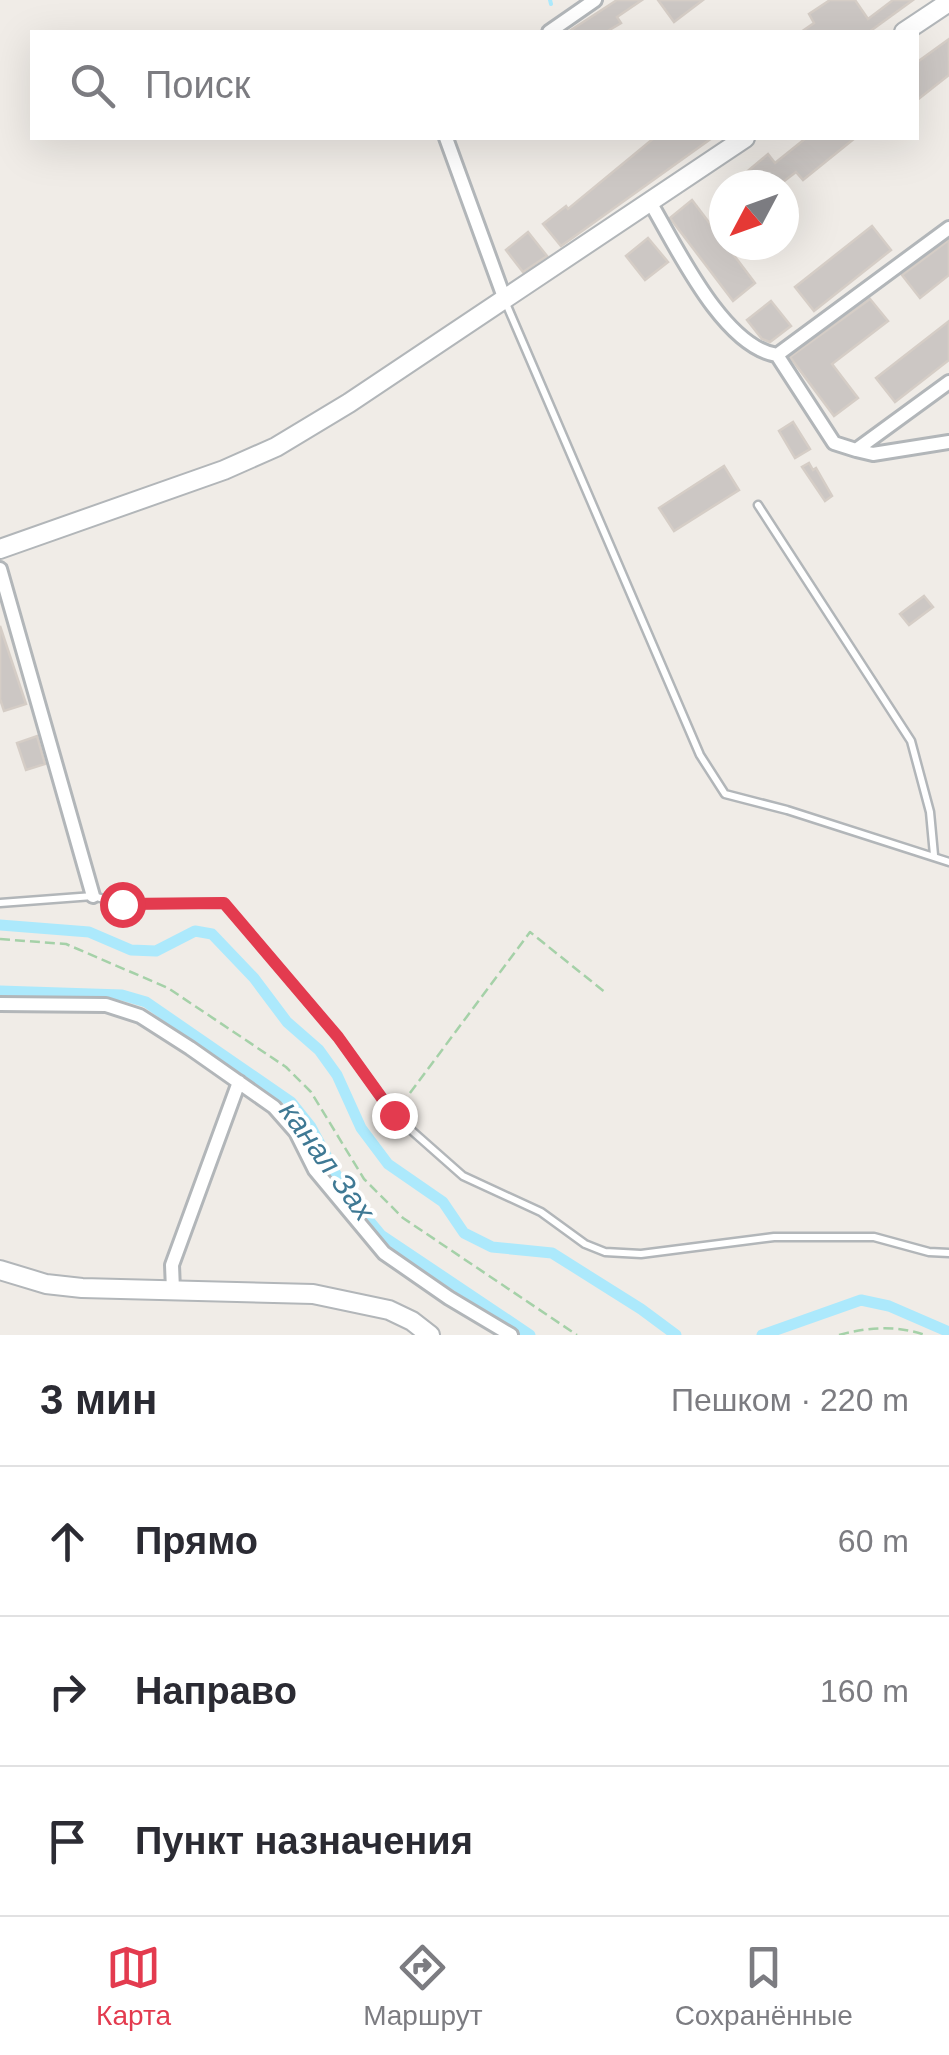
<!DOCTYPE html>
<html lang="ru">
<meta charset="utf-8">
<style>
:root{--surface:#fff;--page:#f2f2f3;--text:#2b2b33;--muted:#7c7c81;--line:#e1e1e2;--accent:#e33b4f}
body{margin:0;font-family:Helvetica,sans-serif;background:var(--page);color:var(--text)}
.compass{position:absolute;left:709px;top:170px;width:90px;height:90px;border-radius:50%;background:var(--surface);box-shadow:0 10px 40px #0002;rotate:229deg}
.stop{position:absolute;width:30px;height:30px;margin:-22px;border:8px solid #e33b4f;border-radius:50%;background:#fff}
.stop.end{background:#e33b4f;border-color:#fff;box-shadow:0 2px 10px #0008}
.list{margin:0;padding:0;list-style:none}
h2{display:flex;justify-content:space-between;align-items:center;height:130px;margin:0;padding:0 40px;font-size:42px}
h2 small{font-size:32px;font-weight:400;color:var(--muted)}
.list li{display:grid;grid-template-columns:65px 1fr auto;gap:30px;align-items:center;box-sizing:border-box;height:150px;padding:0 40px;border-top:2px solid var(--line)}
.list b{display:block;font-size:38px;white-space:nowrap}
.list em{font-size:32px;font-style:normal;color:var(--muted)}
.icon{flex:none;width:55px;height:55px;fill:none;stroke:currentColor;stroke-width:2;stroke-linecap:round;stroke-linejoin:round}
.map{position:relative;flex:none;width:949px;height:1335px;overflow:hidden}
.search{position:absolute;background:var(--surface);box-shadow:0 10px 40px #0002;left:30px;right:30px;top:30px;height:110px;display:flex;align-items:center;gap:25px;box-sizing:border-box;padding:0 35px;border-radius:0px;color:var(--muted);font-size:38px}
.sheet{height:580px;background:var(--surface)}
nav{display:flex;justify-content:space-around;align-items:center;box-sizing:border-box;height:140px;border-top:2px solid var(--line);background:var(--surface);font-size:28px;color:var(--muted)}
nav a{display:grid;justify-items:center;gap:5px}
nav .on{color:var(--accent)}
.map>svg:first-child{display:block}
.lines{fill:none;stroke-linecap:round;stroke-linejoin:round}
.stream{stroke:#ace9fc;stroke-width:4}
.canal{stroke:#ace9fc;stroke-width:11}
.building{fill:#ccc7c4;stroke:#d5cdc6;stroke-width:2.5}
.lane-casing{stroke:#b2b6b9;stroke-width:11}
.street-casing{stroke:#b2b6b9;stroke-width:18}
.secondary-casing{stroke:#b2b6b9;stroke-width:22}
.path{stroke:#a5d1a8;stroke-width:2.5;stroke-dasharray:10 5;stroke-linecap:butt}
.lane{stroke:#fff;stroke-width:6}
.street{stroke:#fff;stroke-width:12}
.secondary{stroke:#fff;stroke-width:18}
.route{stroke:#e33b4f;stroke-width:12}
.labels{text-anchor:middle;stroke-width:8;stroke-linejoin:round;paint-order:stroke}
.water-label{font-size:30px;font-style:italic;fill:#3f7994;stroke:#fff}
</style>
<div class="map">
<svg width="949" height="1335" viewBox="0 0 949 1335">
<rect width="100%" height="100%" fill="#f0ece7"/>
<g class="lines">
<path class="stream" d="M550,0L551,4"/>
<path class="canal" d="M0,925L89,932L131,950L156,951L195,931L212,934L254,978L287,1022L319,1050L337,1075L361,1128L388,1164L443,1202L464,1233L492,1247L552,1253L641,1309L676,1335
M0,991L122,995L146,1002L291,1102L311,1127L346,1193L381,1235L530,1335
M762,1335L861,1300L889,1306L949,1332"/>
</g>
<path class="building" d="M617,0H642L617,17L621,23L606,32H568Z
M658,0H703L674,22Z
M830,0H855L868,19L893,0H913L869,32H801L814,23L809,14Z
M949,39V75L916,101V63Z
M654,138H712L561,246L543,224L566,206L568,209Z
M806,138H855L803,180L796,172L779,185H731L768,154L775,163Z
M692,200L755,283L733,301L670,218Z
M872,226L891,250L814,311L795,287Z
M528,232L547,256L523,272L506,250Z
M648,238L668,262L645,280L626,256Z
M949,240V275L920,298L902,275Z
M870,299L888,321L832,364L858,398L834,416L790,357Z
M771,301L791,326L770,342L762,339L747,320Z
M949,321V360L895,402L876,378Z
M793,422L810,449L795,458L779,431Z
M809,463L813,470L816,468L832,496L825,501L802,467Z
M724,466L739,490L674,531L659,508Z
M924,596L933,607L909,625L900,614Z
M0,626L26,704L4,711L0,699Z
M37,736L45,764L26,770L17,743Z"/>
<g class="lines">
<g class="lane-casing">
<path id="lane" d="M505,301L700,755L725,794L787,810L949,862
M758,505L911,741L930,812L934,855
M0,903L93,896L122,904L224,903L338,1037L394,1115L463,1176L541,1212L585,1244L605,1252L641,1254L774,1237H874L929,1252L949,1253"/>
</g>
<g class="street-casing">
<path id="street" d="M549,32L595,0
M446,138L505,300
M650,202C676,246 723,347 777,355
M777,355L834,443L856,450L949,382
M777,355L949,228
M856,450L873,454L949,442
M0,569L93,896
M0,1004L106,1005L140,1016L190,1048L274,1107L296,1132L315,1170L384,1253L449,1298L511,1335
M173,1290L172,1265L239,1082"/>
</g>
<g class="secondary-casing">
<path id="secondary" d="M904,32L949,2
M0,549L224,470L276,447L349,403L745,138
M0,1270L46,1284L82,1288L313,1294L389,1310L412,1321L430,1335"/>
</g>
<path class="path" d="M0,939L66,944L168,988L286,1067L311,1092L364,1179L403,1218L577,1335
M401,1105L530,932L606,993
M839,1335C869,1327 896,1325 925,1335"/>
<use href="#lane" class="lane"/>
<use href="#street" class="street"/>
<use href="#secondary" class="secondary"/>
</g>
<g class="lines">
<path class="route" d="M122,904L224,903L338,1037L394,1115"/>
</g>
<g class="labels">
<g class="water-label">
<text transform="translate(327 1161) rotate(54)" y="10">канал Зах</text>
</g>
</g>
</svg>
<svg class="compass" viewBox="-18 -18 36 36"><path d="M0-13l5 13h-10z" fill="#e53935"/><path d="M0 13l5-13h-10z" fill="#7c7c81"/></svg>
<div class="stop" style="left:122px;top:904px"></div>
<div class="stop end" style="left:394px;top:1115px"></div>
<div class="search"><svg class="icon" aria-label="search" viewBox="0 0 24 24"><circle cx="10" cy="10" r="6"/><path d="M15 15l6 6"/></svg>Поиск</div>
</div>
<section class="sheet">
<h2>3 мин<small>Пешком · 220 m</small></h2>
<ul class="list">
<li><svg class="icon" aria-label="ahead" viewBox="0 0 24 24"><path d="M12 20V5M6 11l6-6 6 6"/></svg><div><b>Прямо</b></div><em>60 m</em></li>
<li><svg class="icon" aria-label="right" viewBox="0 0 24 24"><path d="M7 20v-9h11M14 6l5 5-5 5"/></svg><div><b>Направо</b></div><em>160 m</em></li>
<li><svg class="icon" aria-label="arrive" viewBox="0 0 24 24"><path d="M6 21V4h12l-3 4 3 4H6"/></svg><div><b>Пункт назначения</b></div></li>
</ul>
</section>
<nav>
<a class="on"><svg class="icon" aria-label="map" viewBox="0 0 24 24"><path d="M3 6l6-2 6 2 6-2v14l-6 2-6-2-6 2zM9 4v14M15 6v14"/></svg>Карта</a>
<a><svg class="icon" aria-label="directions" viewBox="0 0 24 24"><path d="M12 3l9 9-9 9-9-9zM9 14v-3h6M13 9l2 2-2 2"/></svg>Маршрут</a>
<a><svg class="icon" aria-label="saved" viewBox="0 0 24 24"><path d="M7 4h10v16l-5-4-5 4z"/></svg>Сохранённые</a>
</nav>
